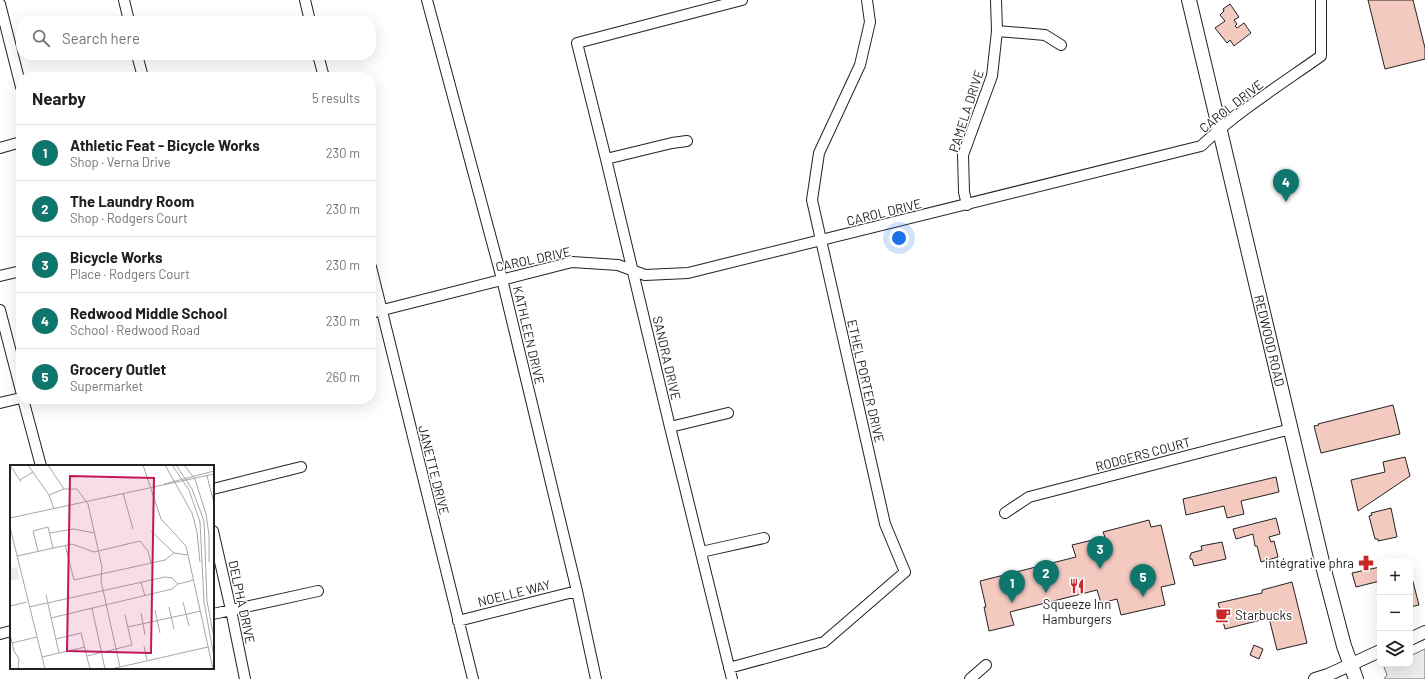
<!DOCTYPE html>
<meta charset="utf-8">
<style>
:root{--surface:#fff;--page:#f2f2f2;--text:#202124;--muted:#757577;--line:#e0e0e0;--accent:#0f766e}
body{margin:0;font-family:Barlow,sans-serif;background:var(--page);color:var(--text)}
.controls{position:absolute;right:12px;bottom:12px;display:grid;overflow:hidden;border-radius:8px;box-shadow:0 4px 16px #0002}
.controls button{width:36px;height:36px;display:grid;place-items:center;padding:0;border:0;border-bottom:1px solid var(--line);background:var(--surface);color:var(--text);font:20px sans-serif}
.you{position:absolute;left:899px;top:238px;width:14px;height:14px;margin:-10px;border:3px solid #fff;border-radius:50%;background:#1a73e8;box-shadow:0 0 0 6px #1a73e833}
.badge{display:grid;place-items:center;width:26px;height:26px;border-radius:50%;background:var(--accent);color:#fff;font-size:13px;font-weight:700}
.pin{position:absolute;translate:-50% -33px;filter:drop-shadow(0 1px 2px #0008)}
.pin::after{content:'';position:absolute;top:21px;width:14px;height:12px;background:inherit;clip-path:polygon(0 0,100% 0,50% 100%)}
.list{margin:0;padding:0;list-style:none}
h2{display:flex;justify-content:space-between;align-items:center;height:52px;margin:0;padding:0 16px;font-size:17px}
h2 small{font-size:13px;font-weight:400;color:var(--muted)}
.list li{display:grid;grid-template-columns:26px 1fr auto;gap:12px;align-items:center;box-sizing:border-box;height:56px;padding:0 16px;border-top:1px solid var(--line)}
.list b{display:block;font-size:15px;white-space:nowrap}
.list p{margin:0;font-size:13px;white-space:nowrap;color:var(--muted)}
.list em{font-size:13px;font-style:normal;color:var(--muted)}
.icon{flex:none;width:22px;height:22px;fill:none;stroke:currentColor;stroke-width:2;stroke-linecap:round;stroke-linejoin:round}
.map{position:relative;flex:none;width:1425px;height:679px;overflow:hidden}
.search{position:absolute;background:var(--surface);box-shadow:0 4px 16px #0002;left:16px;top:16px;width:360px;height:44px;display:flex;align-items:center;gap:10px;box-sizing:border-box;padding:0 14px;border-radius:16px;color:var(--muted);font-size:15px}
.panel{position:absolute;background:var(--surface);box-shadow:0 4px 16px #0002;left:16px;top:72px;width:360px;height:332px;border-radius:16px}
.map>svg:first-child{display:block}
.parking{fill:#ededed;stroke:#6f6f6f}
.building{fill:#f3c9c0;stroke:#222}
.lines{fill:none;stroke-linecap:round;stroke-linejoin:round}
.minor-casing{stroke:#222;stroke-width:12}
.tertiary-casing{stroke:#222;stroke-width:14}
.secondary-casing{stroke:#222;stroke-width:16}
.minor{stroke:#fff;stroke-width:10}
.tertiary{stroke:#fff;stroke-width:12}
.secondary{stroke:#fff;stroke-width:14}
.labels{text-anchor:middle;stroke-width:3;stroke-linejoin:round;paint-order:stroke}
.street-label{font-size:13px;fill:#222;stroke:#fff}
.poi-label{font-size:13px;fill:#222;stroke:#fff;text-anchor:end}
.inset-road{fill:none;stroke:#a7a7a7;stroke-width:1}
.view{fill:#c2185b;fill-opacity:0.15;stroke:#c2185b;stroke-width:2}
.inset-edge{fill:none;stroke:#222;stroke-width:2}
</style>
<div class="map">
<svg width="1425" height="679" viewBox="0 0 1425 679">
<rect width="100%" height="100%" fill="#fff"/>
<path class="parking" d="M1425,649V679H1384L1387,675L1384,667L1391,664H1410V656Z"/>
<path class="building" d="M1368,0H1413L1425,48V59L1385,69Z
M1230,4L1239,17L1234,20L1237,24L1235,26L1237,28L1244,23L1251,33L1234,46L1230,40L1227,43L1215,28L1225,21L1220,15L1224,11L1223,9Z
M1393,405L1400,434L1321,453L1314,426L1319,425L1318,424Z
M1405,457L1410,476L1358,511L1351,480L1385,472L1383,462Z
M1276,477L1279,492L1241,501L1244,514L1227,518L1224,506L1186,515L1183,499Z
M1391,508L1397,537L1378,541V539H1375L1369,516L1372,515L1371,513Z
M1276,518L1280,534L1269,537L1271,542L1274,541L1278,557L1261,562L1257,546H1255L1253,534L1236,539L1233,529Z
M1149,520L1151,527L1161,525L1175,584L1161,587L1165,605L1121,615L1117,599L1101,603L1097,590L1010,612L1014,625L989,631L984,607H986L980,581L1076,557L1072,545L1105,537L1103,532Z
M1222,542L1226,559L1194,566L1192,559H1190V555H1191V553L1202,550L1201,546Z
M1380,567V581L1356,587L1352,573Z
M1412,578L1419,605L1410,607V579Z
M1292,582L1307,643L1277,650L1269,618L1225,629L1218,603L1262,593V590Z
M1254,645L1263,649L1259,659L1250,655Z"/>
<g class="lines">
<g class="minor-casing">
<path id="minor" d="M124,0L129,21
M305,0L310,21
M427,0L502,279L577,591L596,679
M0,4L21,87
M997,31L1045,35L1061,45
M137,55L143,77
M318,55L324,77
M0,148L21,142
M606,159L672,143L687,141
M967,205L964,192L963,155L992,76L997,31L996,0
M371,267L473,679
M0,276L21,271
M0,310L21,391
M371,313L572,262L618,265L645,275L688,273L1201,146C1237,112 1280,85 1321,56V0
M23,399L41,466
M0,403L21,398
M670,427L728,413
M213,489L301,467
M1005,513L1029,497L1283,431L1291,430
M213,531L231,610L245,679
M701,552L764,538
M213,614L318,591
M458,621L577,591
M0,634L11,631
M729,668L824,642L905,572L885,524L812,200L819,153L860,65L870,22L867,0
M732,679L670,427L606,159L577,43L742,0
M970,679L986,665"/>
</g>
<g class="tertiary-casing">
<path id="tertiary" d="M1410,639L1425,632
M1315,679L1328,675L1380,651"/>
</g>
<g class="secondary-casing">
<g id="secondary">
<path id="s1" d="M1189,0L1324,570L1344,646L1356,679"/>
</g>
</g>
<use href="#minor" class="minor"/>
<use href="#tertiary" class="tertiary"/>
<use href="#secondary" class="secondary"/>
</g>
<defs>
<g id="pharmacy-bare" transform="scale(1.2)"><path d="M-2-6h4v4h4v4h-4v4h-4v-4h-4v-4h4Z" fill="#c62828" stroke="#fff" stroke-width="2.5" paint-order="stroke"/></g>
<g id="restaurant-bare" transform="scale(1.2)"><path d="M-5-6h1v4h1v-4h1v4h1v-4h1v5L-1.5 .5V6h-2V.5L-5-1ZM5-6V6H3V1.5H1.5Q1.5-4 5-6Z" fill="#c62828" stroke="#fff" stroke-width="2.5" paint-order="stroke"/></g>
<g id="cafe-bare" transform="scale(1.2)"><path d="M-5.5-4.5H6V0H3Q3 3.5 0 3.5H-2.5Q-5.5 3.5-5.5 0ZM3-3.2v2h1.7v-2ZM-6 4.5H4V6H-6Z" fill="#c62828" stroke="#fff" stroke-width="2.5" paint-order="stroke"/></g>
</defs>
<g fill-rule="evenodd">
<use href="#pharmacy-bare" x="1366" y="563"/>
<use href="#restaurant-bare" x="1077" y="586"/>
<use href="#cafe-bare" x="1223" y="615"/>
</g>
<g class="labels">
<g class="street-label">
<text transform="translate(1231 106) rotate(-38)" y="5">CAROL DRIVE</text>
<text transform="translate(966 111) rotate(-72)" y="5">PAMELA DRIVE</text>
<text transform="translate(884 212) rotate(-14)" y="5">CAROL DRIVE</text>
<text transform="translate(533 259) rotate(-12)" y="5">CAROL DRIVE</text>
<text transform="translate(529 335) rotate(77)" y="5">KATHLEEN DRIVE</text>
<text dy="5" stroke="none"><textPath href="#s1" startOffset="350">REDWOOD ROAD</textPath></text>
<text transform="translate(667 358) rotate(77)" y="5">SANDRA DRIVE</text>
<text transform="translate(866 381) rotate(77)" y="5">ETHEL PORTER DRIVE</text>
<text transform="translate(1143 454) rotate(-15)" y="5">RODGERS COURT</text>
<text transform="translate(434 470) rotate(76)" y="5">JANETTE DRIVE</text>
<text transform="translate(514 593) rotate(-14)" y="5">NOELLE WAY</text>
<text transform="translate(242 602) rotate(78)" y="5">DELPHA DRIVE</text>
</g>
<g class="poi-label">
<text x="1354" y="568">intégrative phra</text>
<text x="1077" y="609" text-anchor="middle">Squeeze Inn<tspan x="1077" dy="15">Hamburgers</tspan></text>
<text x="1235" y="620" text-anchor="start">Starbucks</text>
</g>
</g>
<g transform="translate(10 465)">
<rect width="204" height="204" fill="#fff"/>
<path d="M0,97L2,103L7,102L10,114L0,116Z" fill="#eee"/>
<path class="inset-road" d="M0,0L11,17M18,0L39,30L44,44M38,0L54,24M133,0L151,54L176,81L203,204M155,0L182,48L187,67L190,97M162,0L179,25L190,57L194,137L204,192M166,0L182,24L194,56L197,136L204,173M174,0L185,14L196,49L199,70V97M197,11L204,38M10,15L23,7M154,19L204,6M113,28L123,64M39,30L54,24H67L78,39L92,102L91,116L110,202M0,53L204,9M0,62L35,204M141,66L164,88L178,90M40,68L63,64L85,68M55,80L64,115L155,95L164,88M28,86L23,66L38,62L43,83M7,91L62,79L84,87L130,76L138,86L141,98M131,117L135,131M36,130L49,188M173,137L179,161M0,141L17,137M19,142L155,112L162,113L168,119L184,115M159,142L164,164M82,143L95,204M145,145L150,168M131,148L135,170M41,153L162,124L168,119M118,162L191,146M0,169L4,186L9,194L8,204M46,174L71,168L80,204M2,178L27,172M134,181L137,195M77,191L122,180L115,150M32,192L75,182M101,204L198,182"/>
<path class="view" d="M60,11L144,13L141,188L57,186Z"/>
<rect width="204" height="204" class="inset-edge"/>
</g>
</svg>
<div class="controls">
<button>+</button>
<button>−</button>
<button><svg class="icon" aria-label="layers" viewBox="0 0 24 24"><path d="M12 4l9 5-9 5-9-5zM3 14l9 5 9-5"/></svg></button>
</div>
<div class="you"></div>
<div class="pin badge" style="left:1012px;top:603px">1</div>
<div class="pin badge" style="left:1046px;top:593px">2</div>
<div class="pin badge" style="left:1100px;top:569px">3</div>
<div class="pin badge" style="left:1286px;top:202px">4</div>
<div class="pin badge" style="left:1143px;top:597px">5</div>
<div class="search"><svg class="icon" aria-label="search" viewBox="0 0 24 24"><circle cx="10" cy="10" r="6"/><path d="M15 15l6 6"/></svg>Search here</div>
<section class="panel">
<h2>Nearby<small>5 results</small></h2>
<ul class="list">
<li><span class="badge">1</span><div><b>Athletic Feat - Bicycle Works</b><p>Shop · Verna Drive</p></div><em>230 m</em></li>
<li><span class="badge">2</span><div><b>The Laundry Room</b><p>Shop · Rodgers Court</p></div><em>230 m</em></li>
<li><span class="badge">3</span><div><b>Bicycle Works</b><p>Place · Rodgers Court</p></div><em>230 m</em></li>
<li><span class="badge">4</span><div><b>Redwood Middle School</b><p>School · Redwood Road</p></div><em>230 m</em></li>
<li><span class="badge">5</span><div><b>Grocery Outlet</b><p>Supermarket</p></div><em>260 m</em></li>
</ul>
</section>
</div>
